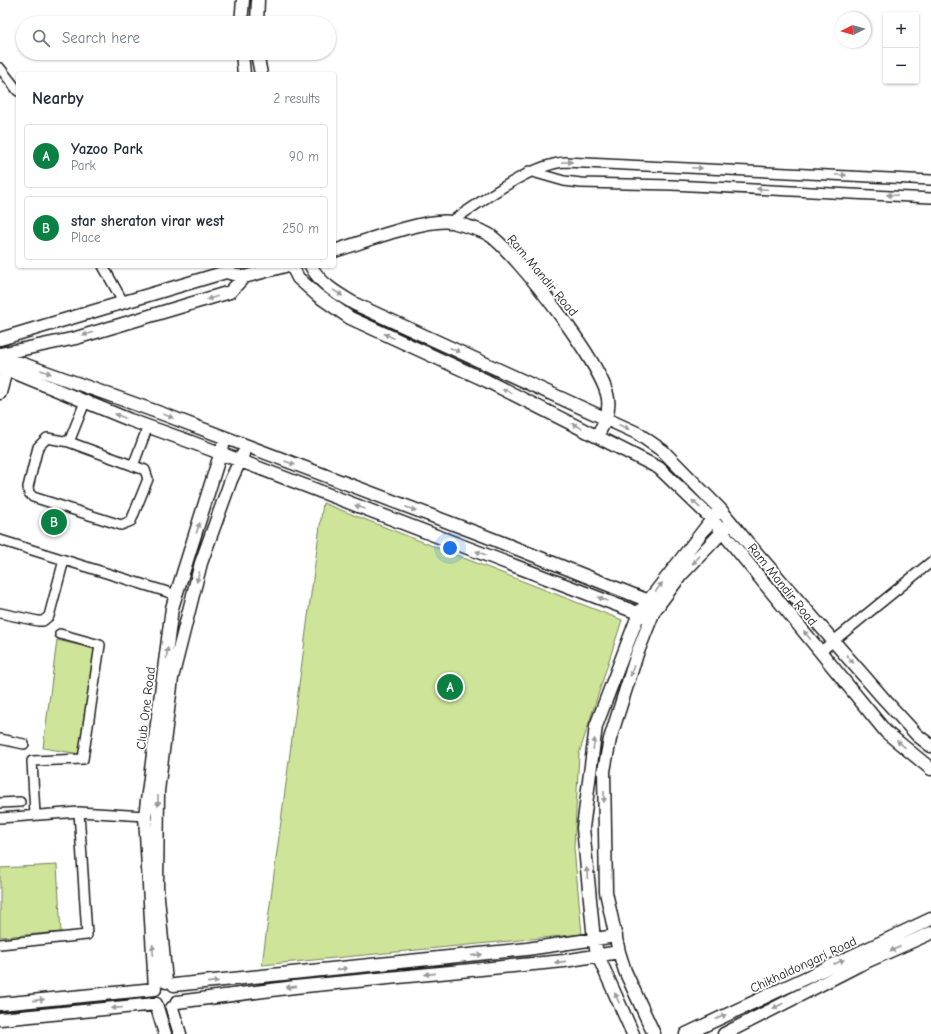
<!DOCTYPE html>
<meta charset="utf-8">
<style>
:root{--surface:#fff;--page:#f2f2f3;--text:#1f2937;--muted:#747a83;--line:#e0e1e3;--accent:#0b8043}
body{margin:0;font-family:"Comic Neue",sans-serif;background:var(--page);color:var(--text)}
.controls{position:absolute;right:12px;top:12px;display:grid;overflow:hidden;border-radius:4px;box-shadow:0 1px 3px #0004}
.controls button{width:36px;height:36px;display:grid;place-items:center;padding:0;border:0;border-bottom:1px solid var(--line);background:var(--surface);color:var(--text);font:20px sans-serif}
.compass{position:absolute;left:835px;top:12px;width:36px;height:36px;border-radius:50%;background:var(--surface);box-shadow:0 1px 3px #0004;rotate:265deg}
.you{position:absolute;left:450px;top:548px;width:14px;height:14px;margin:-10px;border:3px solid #fff;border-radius:50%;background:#1a73e8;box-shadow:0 0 0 6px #1a73e833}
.badge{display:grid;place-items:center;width:26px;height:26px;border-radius:50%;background:var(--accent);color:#fff;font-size:13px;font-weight:700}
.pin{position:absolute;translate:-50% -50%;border:2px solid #fff;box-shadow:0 1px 4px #0006}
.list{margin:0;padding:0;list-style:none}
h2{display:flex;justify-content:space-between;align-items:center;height:52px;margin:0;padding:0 16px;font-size:17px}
h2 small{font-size:13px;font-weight:400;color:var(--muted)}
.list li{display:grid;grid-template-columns:26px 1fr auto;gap:12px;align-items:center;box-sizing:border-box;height:64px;margin:0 8px 8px;padding:0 8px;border:1px solid var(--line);border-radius:4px}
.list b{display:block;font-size:15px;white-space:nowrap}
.list p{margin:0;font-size:13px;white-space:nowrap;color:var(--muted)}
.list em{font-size:13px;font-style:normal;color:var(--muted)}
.icon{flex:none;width:22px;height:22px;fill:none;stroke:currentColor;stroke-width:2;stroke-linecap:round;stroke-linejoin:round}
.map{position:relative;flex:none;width:931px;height:1034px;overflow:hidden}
.search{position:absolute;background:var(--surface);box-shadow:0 1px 3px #0004;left:16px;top:16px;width:320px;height:44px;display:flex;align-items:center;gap:10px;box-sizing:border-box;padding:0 14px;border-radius:22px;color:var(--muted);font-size:15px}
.panel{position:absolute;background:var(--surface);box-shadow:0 1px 3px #0004;left:16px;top:72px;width:320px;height:196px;border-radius:4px}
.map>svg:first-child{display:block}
.green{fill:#cee499;stroke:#75805a}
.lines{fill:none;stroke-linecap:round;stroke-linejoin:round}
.street-casing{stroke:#1c1c1c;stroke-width:12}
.secondary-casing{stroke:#1c1c1c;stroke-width:15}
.street{stroke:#fff;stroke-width:9}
.secondary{stroke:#fff;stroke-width:12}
.oneway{fill:#999}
.labels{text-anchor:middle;stroke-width:3.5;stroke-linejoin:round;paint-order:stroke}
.street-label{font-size:13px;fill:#1c1c1c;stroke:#fff}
</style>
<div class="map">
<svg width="931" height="1034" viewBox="0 0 931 1034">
<rect width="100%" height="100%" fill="#fff"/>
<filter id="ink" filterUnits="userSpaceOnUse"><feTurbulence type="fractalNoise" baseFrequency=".025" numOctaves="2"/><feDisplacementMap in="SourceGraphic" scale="8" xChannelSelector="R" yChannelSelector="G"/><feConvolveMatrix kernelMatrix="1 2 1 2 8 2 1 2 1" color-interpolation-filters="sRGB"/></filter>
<g filter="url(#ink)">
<path class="green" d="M323,503L622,620L579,754L574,848L582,934L262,965Z
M57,640L96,649L80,754L43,748Z
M57,865L61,932L0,937V868Z"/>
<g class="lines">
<g class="street-casing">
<path id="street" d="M0,68L18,91
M529,171L564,181L581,183L672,185L931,198
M450,222C482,202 528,165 565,162L931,180
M103,266L123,302
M47,438L69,442L145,470L148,479L131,521L121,525L33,497L29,493L28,487L38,447Z
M69,442L85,402
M133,466L148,426
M0,540L177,595
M0,613L38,621H43L49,616L64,560
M820,652L931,562
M0,739L24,744
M0,803L20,802
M35,814L32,761L83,759L100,645L60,634
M0,818L79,812L145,816
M0,944L87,935L79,812"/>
</g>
<g class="secondary-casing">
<path id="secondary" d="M241,23L243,0
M257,23L258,0
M242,53L244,74
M257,53L261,74
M334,251C361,243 425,218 451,222C463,225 481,229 491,236C519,257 604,366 608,399C610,413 604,424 597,436
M292,266L298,278L317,295L350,318L487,381L659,468L711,518L886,732L931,769
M311,266C320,284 338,294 355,304L637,433L663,451L721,510L748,543L884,699L917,735L931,746
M0,339L226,272L244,277L285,266
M0,354L76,338L230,292L244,277
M0,359H9L163,414L485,536L659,605
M0,368L6,369L130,420L191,442L651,618
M0,393L8,363
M166,982L157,887L158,791L172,678L201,563L231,480L243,454
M174,985L527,949L616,936
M177,1002L295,987L564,961L619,952
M0,1004L155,989L145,816L172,608L225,439
M172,1008L180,1034
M0,1019L156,1004L165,1034
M633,1034L598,956L594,940L583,828L596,726L639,613L717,513
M654,1034L625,971L619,952L606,892L604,771L610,739L637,654L654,611L681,575L728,526
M686,1034L931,919
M724,1034L859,965L931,933"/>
</g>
<use href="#street" class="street"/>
<use href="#secondary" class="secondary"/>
</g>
<defs><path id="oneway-solid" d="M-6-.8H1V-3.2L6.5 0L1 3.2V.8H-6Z"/></defs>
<g class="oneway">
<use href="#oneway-solid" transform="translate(567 162)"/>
<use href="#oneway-solid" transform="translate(697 168) rotate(3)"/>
<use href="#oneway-solid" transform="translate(841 175) rotate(2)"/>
<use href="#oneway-solid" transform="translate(762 189) rotate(-177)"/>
<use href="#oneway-solid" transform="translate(892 195) rotate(-177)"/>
<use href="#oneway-solid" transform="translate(338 293) rotate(32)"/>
<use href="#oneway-solid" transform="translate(212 298) rotate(163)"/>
<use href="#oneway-solid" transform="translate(88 334) rotate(164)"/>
<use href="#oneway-solid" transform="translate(389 336) rotate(-155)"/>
<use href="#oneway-solid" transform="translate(455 350) rotate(24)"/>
<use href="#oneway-solid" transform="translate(46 372) rotate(20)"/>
<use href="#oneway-solid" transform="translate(507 391) rotate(-154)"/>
<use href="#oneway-solid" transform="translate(120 416) rotate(-158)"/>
<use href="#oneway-solid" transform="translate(168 416) rotate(22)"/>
<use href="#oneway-solid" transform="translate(577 426) rotate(-154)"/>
<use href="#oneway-solid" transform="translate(624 427) rotate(25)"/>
<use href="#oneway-solid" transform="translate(290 463) rotate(20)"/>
<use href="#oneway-solid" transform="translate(696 504) rotate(-136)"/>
<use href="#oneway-solid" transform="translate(360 507) rotate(-159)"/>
<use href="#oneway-solid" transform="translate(411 509) rotate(21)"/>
<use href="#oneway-solid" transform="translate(198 528) rotate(-72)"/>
<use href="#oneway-solid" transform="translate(481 553) rotate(-159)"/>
<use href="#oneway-solid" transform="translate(696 560) rotate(133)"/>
<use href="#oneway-solid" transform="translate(198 577) rotate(105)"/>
<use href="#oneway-solid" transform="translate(659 587) rotate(-53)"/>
<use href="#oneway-solid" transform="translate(603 599) rotate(-159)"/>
<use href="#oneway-solid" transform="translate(807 635) rotate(-129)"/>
<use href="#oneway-solid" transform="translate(167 653) rotate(-83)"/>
<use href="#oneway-solid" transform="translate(850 659) rotate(49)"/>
<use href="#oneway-solid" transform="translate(632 671) rotate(108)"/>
<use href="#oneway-solid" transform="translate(594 744) rotate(-82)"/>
<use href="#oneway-solid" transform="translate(901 744) rotate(-141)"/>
<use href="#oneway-solid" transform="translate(604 797) rotate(90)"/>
<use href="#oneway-solid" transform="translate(158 801) rotate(90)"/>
<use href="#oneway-solid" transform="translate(587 873) rotate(-95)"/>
<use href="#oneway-solid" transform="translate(895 949) rotate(156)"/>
<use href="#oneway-solid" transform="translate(153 950) rotate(-93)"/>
<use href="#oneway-solid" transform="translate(477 955) rotate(-6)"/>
<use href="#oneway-solid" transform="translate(560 962) rotate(174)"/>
<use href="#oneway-solid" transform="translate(839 962) rotate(-24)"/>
<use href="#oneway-solid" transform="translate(342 969) rotate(-6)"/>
<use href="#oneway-solid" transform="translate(430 974) rotate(174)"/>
<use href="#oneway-solid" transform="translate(213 982) rotate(-6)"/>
<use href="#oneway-solid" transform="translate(291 987) rotate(174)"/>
<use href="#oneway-solid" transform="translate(617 998) rotate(-114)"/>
<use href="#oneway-solid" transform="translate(39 1000) rotate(-6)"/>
<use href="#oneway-solid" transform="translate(778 1006) rotate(153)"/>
<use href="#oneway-solid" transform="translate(117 1008) rotate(175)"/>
<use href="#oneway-solid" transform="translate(721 1017) rotate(-25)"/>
</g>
</g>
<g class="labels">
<g class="street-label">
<text transform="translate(543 275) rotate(50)" y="5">Ram Mandir Road</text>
<text transform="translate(783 584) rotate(51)" y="5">Ram Mandir Road</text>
<text transform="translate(145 708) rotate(-83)" y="5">Club One Road</text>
<text transform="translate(803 964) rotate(-25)" y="5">Chikhaldongari Road</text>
</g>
</g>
</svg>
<div class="controls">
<button>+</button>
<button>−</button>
</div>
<svg class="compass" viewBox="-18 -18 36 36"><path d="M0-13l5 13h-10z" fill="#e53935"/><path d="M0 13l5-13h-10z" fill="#747a83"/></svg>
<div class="you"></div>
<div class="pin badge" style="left:450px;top:687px">A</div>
<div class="pin badge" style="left:54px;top:522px">B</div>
<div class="search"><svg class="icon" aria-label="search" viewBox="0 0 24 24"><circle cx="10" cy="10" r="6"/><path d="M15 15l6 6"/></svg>Search here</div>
<section class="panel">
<h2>Nearby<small>2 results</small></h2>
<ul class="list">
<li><span class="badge">A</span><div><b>Yazoo Park</b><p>Park</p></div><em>90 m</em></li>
<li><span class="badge">B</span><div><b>star sheraton virar west</b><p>Place</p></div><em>250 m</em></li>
</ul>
</section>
</div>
